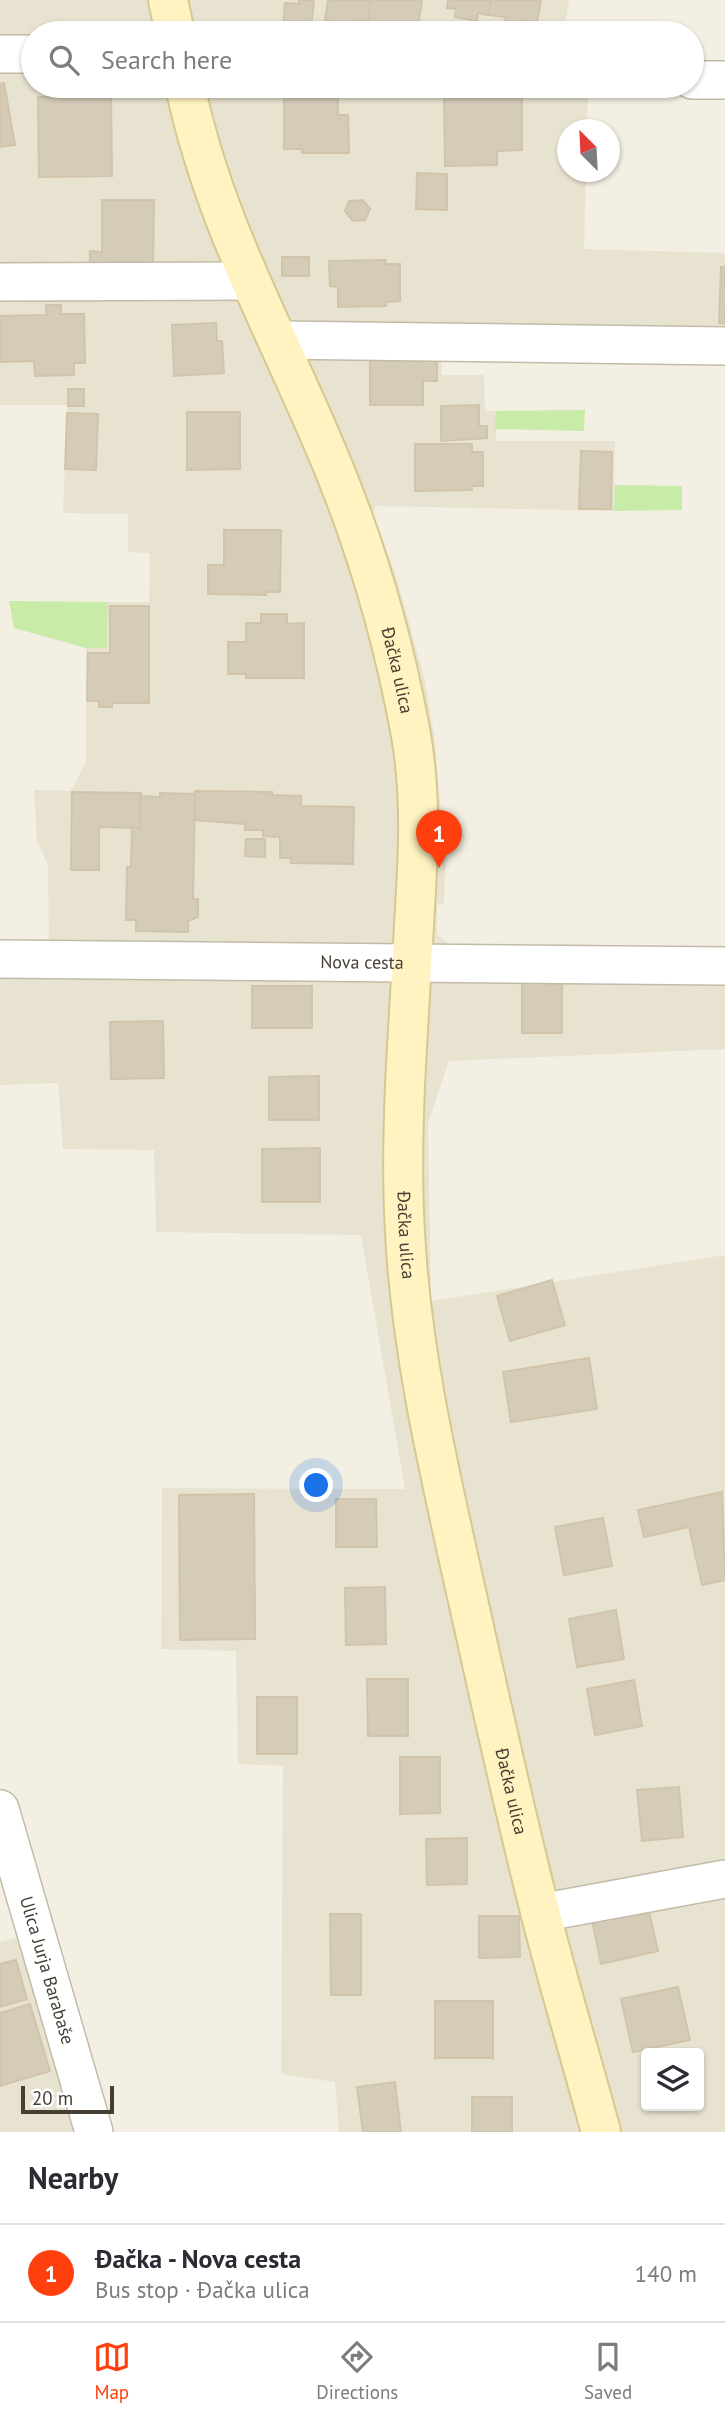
<!DOCTYPE html>
<meta charset="utf-8">
<style>
:root{--surface:#fff;--page:#f2f2f3;--text:#2b2b33;--muted:#7c7c81;--line:#e1e1e2;--accent:#ff400e}
body{margin:0;font-family:"PT Sans",sans-serif;background:var(--page);color:var(--text)}
.controls{position:absolute;right:21px;bottom:21px;display:grid;overflow:hidden;border-radius:7px;box-shadow:0 2px 5px #0004}
.controls button{width:63px;height:63px;display:grid;place-items:center;padding:0;border:0;border-bottom:2px solid var(--line);background:var(--surface);color:var(--text);font:35px sans-serif}
.compass{position:absolute;left:557px;top:119px;width:63px;height:63px;border-radius:50%;background:var(--surface);box-shadow:0 2px 5px #0004;rotate:336deg}
.scale{position:absolute;left:21px;bottom:18px;width:93px;box-sizing:border-box;padding-left:7px;border:4px solid #453f33;border-top:0;font-size:19px;line-height:24px;white-space:nowrap;color:#453f33;-webkit-text-stroke:5px #fff;paint-order:stroke}
.you{position:absolute;left:317px;top:1486px;width:24px;height:24px;margin:-18px;border:5px solid #fff;border-radius:50%;background:#1a73e8;box-shadow:0 0 0 10px #1a73e833}
.badge{display:grid;place-items:center;width:46px;height:46px;border-radius:50%;background:var(--accent);color:#fff;font-size:23px;font-weight:700}
.pin{position:absolute;translate:-50% -58px;filter:drop-shadow(0 2px 4px #0008)}
.pin::after{content:'';position:absolute;top:37px;width:24px;height:21px;background:inherit;clip-path:polygon(0 0,100% 0,50% 100%)}
.list{margin:0;padding:0;list-style:none}
h2{display:flex;justify-content:space-between;align-items:center;height:91px;margin:0;padding:0 28px;font-size:30px}
h2 small{font-size:23px;font-weight:400;color:var(--muted)}
.list li{display:grid;grid-template-columns:46px 1fr auto;gap:21px;align-items:center;box-sizing:border-box;height:98px;padding:0 28px;border-top:2px solid var(--line)}
.list b{display:block;font-size:26px;white-space:nowrap}
.list p{margin:0;font-size:23px;white-space:nowrap;color:var(--muted)}
.list em{font-size:23px;font-style:normal;color:var(--muted)}
.icon{flex:none;width:38px;height:38px;fill:none;stroke:currentColor;stroke-width:2;stroke-linecap:round;stroke-linejoin:round}
.map{position:relative;flex:none;width:725px;height:2132px;overflow:hidden}
.search{position:absolute;background:var(--surface);box-shadow:0 2px 5px #0004;left:21px;right:21px;top:21px;height:77px;display:flex;align-items:center;gap:18px;box-sizing:border-box;padding:0 24px;border-radius:38px;color:var(--muted);font-size:26px}
.sheet{height:189px;background:var(--surface)}
nav{display:flex;justify-content:space-around;align-items:center;box-sizing:border-box;height:98px;border-top:2px solid var(--line);background:var(--surface);font-size:19px;color:var(--muted)}
nav a{display:grid;justify-items:center;gap:4px}
nav .on{color:var(--accent)}
.map>svg:first-child{display:block}
.residential{fill:#e8e2d1;fill-rule:evenodd}
.green{fill:#c9eba8}
.building{fill:#d5ccb8;stroke:#d1c4ab;stroke-width:2}
.lines{fill:none;stroke-linecap:round;stroke-linejoin:round}
.street-casing{stroke:#c2bba8;stroke-width:40}
.secondary-casing{stroke:#d6c88f;stroke-width:42}
.street{stroke:#fff;stroke-width:37}
.secondary{stroke:#fff4c1;stroke-width:38}
.labels{text-anchor:middle;stroke-width:5;stroke-linejoin:round;paint-order:stroke}
.street-label{font-size:18px;fill:#453f33;stroke:#fff}
</style>
<div class="map">
<svg width="725" height="2132" viewBox="0 0 725 2132">
<rect width="100%" height="100%" fill="#f3efe3"/>
<path class="residential" d="M0,0H569L564,33H33V86H588L587,129L568,130V172H586L584,249L725,253V354L441,352L442,375H484L485,411H496V441H615L614,511L376,506L373,512L396,576L424,677L434,734L441,814L447,813L444,903L437,905V934L449,945L725,956V1049L449,1061L428,1123L431,1301L725,1255V2132H339L335,2082L281,2074L283,1766L238,1764L236,1651L161,1649L162,1488L405,1489L361,1235L156,1232L154,1150L63,1149L58,1083L0,1085V975L49,953L48,865L37,841L34,790L71,791L86,762V648L107,647L108,602H149L150,553L128,552V514L63,513L67,405H0ZM646,2053H699V2106H646Z
M46,1930L104,2132H0V1942Z"/>
<path class="green" d="M585,410L584,431L495,429L496,411Z
M615,485L682,486V510L614,511Z
M9,601L108,602L107,648H86L14,628Z"/>
<path class="building" d="M299,0H314L311,29L283,27L285,3L299,4Z
M328,0H370L368,22L357,21V26L325,21Z
M370,0H422L418,28L368,22Z
M448,0H491L488,15L478,13L477,21L455,17L456,9L447,8Z
M491,0H541L537,23L523,21L521,28L504,26L506,17L488,15Z
M4,83L15,145L0,147V84Z
M522,92V150L497,151V165L445,166L444,93Z
M284,93H338V115H348L349,153H302V149H284Z
M111,96L112,176L39,177L38,97Z
M417,173L447,174V210L416,209Z
M102,200H154L153,269H90V251L102,252Z
M363,200L370,209L365,220L353,221L345,211L349,201Z
M282,257H309V276H282Z
M386,260L385,264H400V301L386,302V306L338,307V287L330,286L329,261Z
M721,267H725V324L719,323Z
M46,305H61V314H84L85,363H74V375L35,376L34,361L0,362V316L46,315Z
M216,323L217,341H222L224,373L174,376L172,325Z
M370,353H437V381H423V405H370Z
M68,389H84V406H68Z
M479,405V426H487V438L441,441V406Z
M187,412H240V469L187,470Z
M67,413L98,414L96,470L65,469Z
M415,444H472V452H483V486H472V490L415,491Z
M581,451L612,452L611,509H579Z
M224,530H281L280,592H266V595L208,594V565H224Z
M110,606H149V703H112V707H99V701H87L88,653H110Z
M261,614H287V624L304,623V678H246V674H228V642H246V623H261Z
M195,791L272,792V795L301,796V806L354,807L353,864L291,863V858H280V837L263,836V830H245V824L195,820Z
M72,792L141,793L140,828L99,827V870H71Z
M160,793L195,794L193,899H198V917L188,921V932L136,931V920H126L127,867H131L132,828H140V796L160,797Z
M246,839H265V857L245,856Z
M562,976V1033H522V977Z
M252,986H312V1028H252Z
M163,1021L164,1078L111,1079L110,1022Z
M319,1076V1120H269V1077Z
M320,1148V1202H262V1149Z
M552,1280L565,1325L510,1341L497,1296Z
M589,1358L597,1409L511,1422L503,1372Z
M722,1492L725,1580L702,1585L689,1527L644,1537L638,1510Z
M254,1494L255,1639L180,1640L179,1495Z
M336,1499H376L377,1547H336Z
M603,1518L612,1566L564,1575L555,1527Z
M385,1587L386,1644L346,1645L345,1588Z
M616,1610L624,1659L577,1667L569,1619Z
M367,1679H408V1736H368Z
M634,1680L642,1726L595,1735L587,1689Z
M257,1697H297V1754H257Z
M400,1757H440V1813L400,1814Z
M679,1787L683,1837L642,1841L637,1790Z
M467,1838V1884L427,1885L426,1839Z
M648,1907L658,1951L601,1964L592,1920Z
M330,1914H361V1995H331Z
M479,1916H519L520,1957L479,1958Z
M16,1960L27,1999L0,2007V1964Z
M678,1987L690,2040L633,2052L621,1999Z
M435,2001H493V2058H435Z
M30,2004L50,2071L0,2086V2013Z
M395,2082L401,2132H363L357,2087Z
M472,2097H512V2132H472Z"/>
<g class="lines">
<g class="street-casing">
<g id="street">
<path d="M0,54H33"/>
<path d="M692,80H725"/>
<path d="M0,282L249,281"/>
<path d="M278,340L725,346"/>
<path id="s1" d="M0,959L725,966"/>
<path id="s2" d="M0,1809L94,2132"/>
<path d="M540,1913L725,1879"/>
</g>
</g>
<g class="secondary-casing">
<g id="secondary">
<path d="M168,0L175,33"/>
<path id="s3" d="M185,86C212,213 267,313 318,431C361,528 392,631 411,735C422,798 418,861 414,925C409,1026 399,1130 405,1232C411,1352 439,1470 465,1587C489,1694 512,1801 539,1907C558,1983 581,2057 601,2132"/>
</g>
</g>
<use href="#street" class="street"/>
<use href="#secondary" class="secondary"/>
</g>
<g class="labels">
<g class="street-label">
<text dy="6" stroke="none"><textPath href="#s3" startOffset="623">Đačka ulica</textPath></text>
<text dy="6" stroke="none"><textPath href="#s1" startOffset="362">Nova cesta</textPath></text>
<text dy="6" stroke="none"><textPath href="#s3" startOffset="1190">Đačka ulica</textPath></text>
<text dy="6" stroke="none"><textPath href="#s3" startOffset="1757">Đačka ulica</textPath></text>
<text dy="6" stroke="none"><textPath href="#s2" startOffset="168">Ulica Jurja Barabaše</textPath></text>
</g>
</g>
</svg>
<div class="controls">
<button><svg class="icon" aria-label="layers" viewBox="0 0 24 24"><path d="M12 4l9 5-9 5-9-5zM3 14l9 5 9-5"/></svg></button>
</div>
<svg class="compass" viewBox="-18 -18 36 36"><path d="M0-13l5 13h-10z" fill="#e53935"/><path d="M0 13l5-13h-10z" fill="#7c7c81"/></svg>
<div class="scale">20 m</div>
<div class="you"></div>
<div class="pin badge" style="left:439px;top:868px">1</div>
<div class="search"><svg class="icon" aria-label="search" viewBox="0 0 24 24"><circle cx="10" cy="10" r="6"/><path d="M15 15l6 6"/></svg>Search here</div>
</div>
<section class="sheet">
<h2>Nearby<small></small></h2>
<ul class="list">
<li><span class="badge">1</span><div><b>Đačka - Nova cesta</b><p>Bus stop · Đačka ulica</p></div><em>140 m</em></li>
</ul>
</section>
<nav>
<a class="on"><svg class="icon" aria-label="map" viewBox="0 0 24 24"><path d="M3 6l6-2 6 2 6-2v14l-6 2-6-2-6 2zM9 4v14M15 6v14"/></svg>Map</a>
<a><svg class="icon" aria-label="directions" viewBox="0 0 24 24"><path d="M12 3l9 9-9 9-9-9zM9 14v-3h6M13 9l2 2-2 2"/></svg>Directions</a>
<a><svg class="icon" aria-label="saved" viewBox="0 0 24 24"><path d="M7 4h10v16l-5-4-5 4z"/></svg>Saved</a>
</nav>
